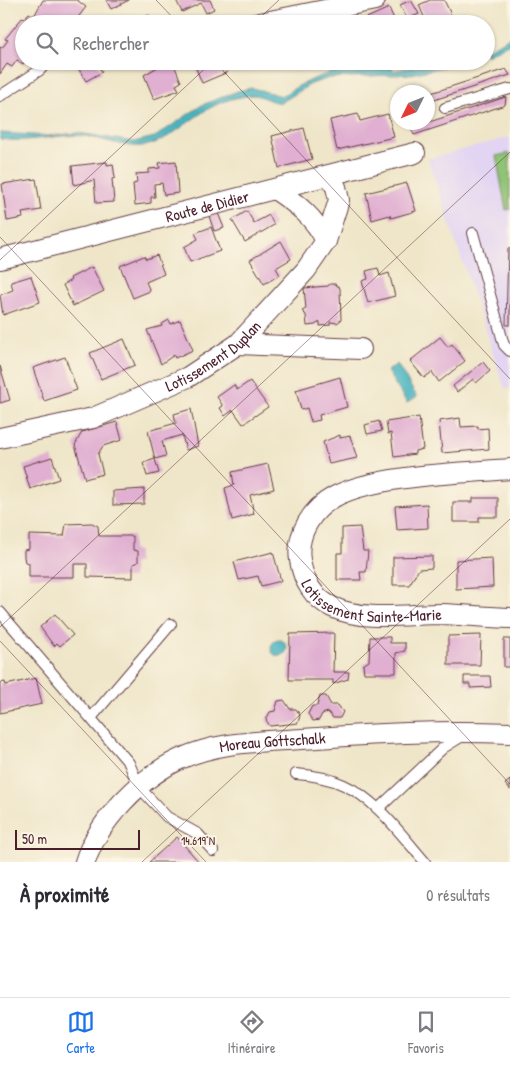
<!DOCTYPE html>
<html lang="fr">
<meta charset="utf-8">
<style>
:root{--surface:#fff;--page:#f7f7f7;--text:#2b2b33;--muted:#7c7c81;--line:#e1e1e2;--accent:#1a73e8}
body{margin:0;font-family:"Patrick Hand",sans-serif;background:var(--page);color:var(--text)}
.compass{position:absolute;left:390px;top:85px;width:45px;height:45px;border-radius:50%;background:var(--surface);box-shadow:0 1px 4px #0004;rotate:227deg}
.scale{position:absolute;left:15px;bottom:12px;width:125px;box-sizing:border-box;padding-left:5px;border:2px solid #4a1f2b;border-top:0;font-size:14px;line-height:18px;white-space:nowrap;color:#4a1f2b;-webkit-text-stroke:4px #fcf5e5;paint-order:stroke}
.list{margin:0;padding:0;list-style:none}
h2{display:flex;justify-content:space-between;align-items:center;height:65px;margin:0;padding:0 20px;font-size:21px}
h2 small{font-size:16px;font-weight:400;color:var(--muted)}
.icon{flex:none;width:28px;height:28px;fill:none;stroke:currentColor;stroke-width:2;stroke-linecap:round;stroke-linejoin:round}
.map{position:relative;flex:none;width:510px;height:862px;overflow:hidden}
.search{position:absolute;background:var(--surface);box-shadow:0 1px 4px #0004;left:15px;right:15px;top:15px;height:55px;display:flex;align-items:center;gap:12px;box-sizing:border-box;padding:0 18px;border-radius:28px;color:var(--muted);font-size:19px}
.sheet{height:135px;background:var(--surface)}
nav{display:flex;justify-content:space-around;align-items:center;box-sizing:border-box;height:70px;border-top:1px solid var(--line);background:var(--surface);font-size:14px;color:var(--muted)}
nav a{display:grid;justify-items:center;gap:2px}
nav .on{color:var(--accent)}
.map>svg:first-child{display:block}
.built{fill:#e2d4f3}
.green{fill:#8fc375;stroke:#6c7150}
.water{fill:#46b4c0;stroke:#486a76}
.building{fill:#e0afd1}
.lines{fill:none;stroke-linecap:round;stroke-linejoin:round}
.service-casing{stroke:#633d43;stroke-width:12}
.minor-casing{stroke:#633d43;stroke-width:22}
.service{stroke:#fff;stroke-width:10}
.minor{stroke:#fff;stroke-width:20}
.ticks{fill:none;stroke:#4a1f2b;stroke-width:1;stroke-opacity:0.45}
.labels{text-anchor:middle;stroke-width:4;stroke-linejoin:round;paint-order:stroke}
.street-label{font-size:16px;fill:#4a1f2b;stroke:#fcf5e5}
.ticks-label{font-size:12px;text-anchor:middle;fill:#4a1f2b;stroke:#fcf5e5;stroke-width:4;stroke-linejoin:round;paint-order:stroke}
</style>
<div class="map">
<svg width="510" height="862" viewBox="0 0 510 862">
<rect width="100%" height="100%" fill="#fcf5e5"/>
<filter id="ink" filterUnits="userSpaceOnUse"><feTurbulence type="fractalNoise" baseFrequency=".02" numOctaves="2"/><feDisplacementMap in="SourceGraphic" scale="10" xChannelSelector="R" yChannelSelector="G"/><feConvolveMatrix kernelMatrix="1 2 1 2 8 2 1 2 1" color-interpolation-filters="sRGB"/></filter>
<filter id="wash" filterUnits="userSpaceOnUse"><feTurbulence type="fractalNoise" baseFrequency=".0096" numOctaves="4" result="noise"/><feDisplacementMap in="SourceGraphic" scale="20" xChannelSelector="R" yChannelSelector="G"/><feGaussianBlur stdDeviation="1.12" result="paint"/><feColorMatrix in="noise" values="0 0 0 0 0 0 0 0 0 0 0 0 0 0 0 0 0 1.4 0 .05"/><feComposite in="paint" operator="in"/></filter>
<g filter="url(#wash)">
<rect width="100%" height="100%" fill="#efe6c9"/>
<path class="built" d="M510,137V388L505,389L428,159Z"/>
<path class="green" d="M510,153V209L506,210L496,156Z"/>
<path class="water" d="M510,37V43L486,55V50Z
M448,61H470L411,74L329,78L311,84L282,102C272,104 263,95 253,95C247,95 238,98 231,99C199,108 182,132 155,143C132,152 107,139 84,136C58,133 28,144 0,139V133L47,136L78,133L134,142L155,137L202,105L238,91L252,88L282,96C322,70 345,69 392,64L393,71Z
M397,364L417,397L407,403L387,371Z
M271 648a8 8 0 1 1 16 0a8 8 0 1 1-16 0Z"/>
<g id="blocks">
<path class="building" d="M43,0H77L86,7L76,20L70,16L64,24H24L25,61L23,64L17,60L12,67L7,64L0,74V47L2,48L8,40L5,39L22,18L24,19L29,13L34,16Z
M106,0H129L111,9Z
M176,0H210L214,9L206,13L201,3L182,12Z
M411,0L419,14L407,19L400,5Z
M430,0H444L455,23L427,24L419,5Z
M389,8L394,19L389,21L390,24H353Z
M149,15L153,24H129Z
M74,61H89L90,63L96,61L102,72L86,81Z
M168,61L169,64L173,62L181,82L176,85L179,90L154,99L144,75Z
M193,61H224L228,72L202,83Z
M506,69L510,75L428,102V94Z
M506,97L505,105L414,135L411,128Z
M358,114L360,121L388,114L394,137L337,150L330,120Z
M304,128L312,159L279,168L272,136Z
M176,161L178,193L164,195L162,183L154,184L155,197H151V203L135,205L133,184L137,183L136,174L149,173V169L160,168L159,163Z
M107,162V165L113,164L115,178L112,179L114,202L96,203L94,180L74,185L72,166Z
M36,179L41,210L22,213L23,218L7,221L2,184Z
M407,183L416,211L391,218L390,215L372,220L366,193Z
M247,211L254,223L269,215L274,225L245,242L232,220Z
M218,213L224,228L214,231L209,216Z
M211,227L220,251L190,262L184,247L198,239L195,233Z
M281,241L291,259L276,268L280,275L264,284L250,260Z
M508,248H510V325H506Z
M157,255L164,274L146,282L150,291L133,298L120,266L144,256L146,259Z
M92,267L104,291L73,306L63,285L71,280L70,278Z
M378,268L380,276L389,273L395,296L368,303L362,281L368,279L366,271Z
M31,276L40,302L3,315L0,295L13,290L11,282Z
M330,284H335L340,288L341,320L337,323L330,322V325L320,326V322L315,325L307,326L306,315L302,311L306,309L304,288L328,286Z
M169,320L171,324L180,320L193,350L175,358L174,355L161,364L147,330L162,326V324Z
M440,337L448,347L452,344L465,361L439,382L432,372L424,378L410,361Z
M124,339L135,365L101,379L90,353Z
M65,357L77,390L44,401L33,368Z
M483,362L490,371L476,383L473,379L457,392L453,386Z
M0,366L10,400L0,403Z
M340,377L347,407L319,415L320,420L311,422L307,408L301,410L296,390Z
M250,381L268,407L243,424L233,410L225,416L220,408L223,406L217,397L234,385L237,390Z
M191,409L198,446L186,450L182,435L162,441L166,456L155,459L148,431L176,423L174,414Z
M419,417L423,449L415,451V454L394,457L391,433L388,434L386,422Z
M460,418L461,427L478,426V429L488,428L489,449L442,453L439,421Z
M379,421L382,431L367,434L365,425Z
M117,422L122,440L103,446L98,454L103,474L85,479L75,445L82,432Z
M340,435V438L350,436L357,458L329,464L323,442Z
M52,457L59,479L30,489L23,466Z
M155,459L159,473L147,476L143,463Z
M268,464L274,489L250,495L254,514L232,520L225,488L234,485L232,472Z
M144,489V504L113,505V491Z
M473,498H498V517H479V522H453V502H473Z
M427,504L428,528L397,530L395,506Z
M92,523L98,526L99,536H133V550L138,551V562L133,564V578L87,577V564H74V577H29V563L25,562L24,557V550L29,549V535L64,536L66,524Z
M360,527L363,551H368L366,572H360L361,580H337V553H342V528Z
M273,552L281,581L261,586L258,576L239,580L234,562Z
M432,556V568L419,569L409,585H393V557Z
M492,558L493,587L456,589V560Z
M55,614L73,635L60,646L57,643L54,646L40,627Z
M334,633L333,672H349L348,679L333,684V680H289L290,634Z
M481,635L480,665H448V636Z
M370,637H390V643H405V651L396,653V673H364L363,665L369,661Z
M504,639H510V667H504Z
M464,676H490L491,687L470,688V684H464Z
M36,678L42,704L0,713V683L5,682L6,685Z
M320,696H326L331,705H338L343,712L340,718H333L328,712L322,714L319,720L313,721L308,714L312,706H317Z
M284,700L290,709H296L300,715L298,723L270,726L266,720L270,712L275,711L278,701Z
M510,780V790L505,784Z
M177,837L199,862H149Z"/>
</g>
</g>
<g filter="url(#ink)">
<use href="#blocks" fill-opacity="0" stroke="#633d43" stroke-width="1"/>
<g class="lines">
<g class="service-casing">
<path id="service" d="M0,96L40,70L48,61
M445,108L510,89
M473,233L504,345L510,351
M0,612L129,763L139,787L167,817L198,834L213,851
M91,718L171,624
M296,774C312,775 329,778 344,785C376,799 403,837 425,862
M378,809L443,748L464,735"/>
</g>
<g class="minor-casing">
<g id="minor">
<path d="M255,24L375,0"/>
<path d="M276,190C297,204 315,218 326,241"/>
<path id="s1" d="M0,259L415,153"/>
<path d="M238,344L361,349"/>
<path id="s2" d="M0,438L93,418L188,377L238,344L306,270L326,241L339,200L336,187L329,176"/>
<path id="s3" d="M510,469C463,473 374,475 334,497C312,509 296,534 300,560C303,580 313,598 332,607C364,622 407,614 442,614C464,615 487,617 510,618"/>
<path id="s4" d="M85,862C98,821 141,777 180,759C219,741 260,742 302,739C372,734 440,730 510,733"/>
</g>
</g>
<use href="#service" class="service"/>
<use href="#minor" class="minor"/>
</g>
</g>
<path class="ticks" d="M156,0L179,24M253,24L279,0M214,61L510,379M0,237L510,784M0,260L213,61M0,627L510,152M0,641L206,862M142,862L510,519"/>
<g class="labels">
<g class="street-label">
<text dy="6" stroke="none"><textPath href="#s1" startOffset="214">Route de Didier</textPath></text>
<text dy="6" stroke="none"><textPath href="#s2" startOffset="231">Lotissement Duplan</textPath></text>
<text dy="6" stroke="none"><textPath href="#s3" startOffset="351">Lotissement Sainte-Marie</textPath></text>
<text dy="6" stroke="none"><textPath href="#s4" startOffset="238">Moreau Gottschalk</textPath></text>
</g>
</g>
<g class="ticks-label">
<text x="198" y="845">14.619°N</text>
</g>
</svg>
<svg class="compass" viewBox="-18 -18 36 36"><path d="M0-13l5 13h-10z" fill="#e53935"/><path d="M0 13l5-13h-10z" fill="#7c7c81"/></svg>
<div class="scale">50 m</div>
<div class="search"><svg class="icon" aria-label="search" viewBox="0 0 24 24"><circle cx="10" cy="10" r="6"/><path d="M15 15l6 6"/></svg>Rechercher</div>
</div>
<section class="sheet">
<h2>À proximité<small>0 résultats</small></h2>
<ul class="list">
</ul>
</section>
<nav>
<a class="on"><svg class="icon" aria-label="map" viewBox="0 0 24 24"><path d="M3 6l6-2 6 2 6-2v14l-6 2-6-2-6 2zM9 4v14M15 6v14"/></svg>Carte</a>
<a><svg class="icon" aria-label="directions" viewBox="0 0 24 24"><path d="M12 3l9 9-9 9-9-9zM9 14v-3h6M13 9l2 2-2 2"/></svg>Itinéraire</a>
<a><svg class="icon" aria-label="saved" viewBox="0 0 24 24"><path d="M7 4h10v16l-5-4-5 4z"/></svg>Favoris</a>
</nav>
